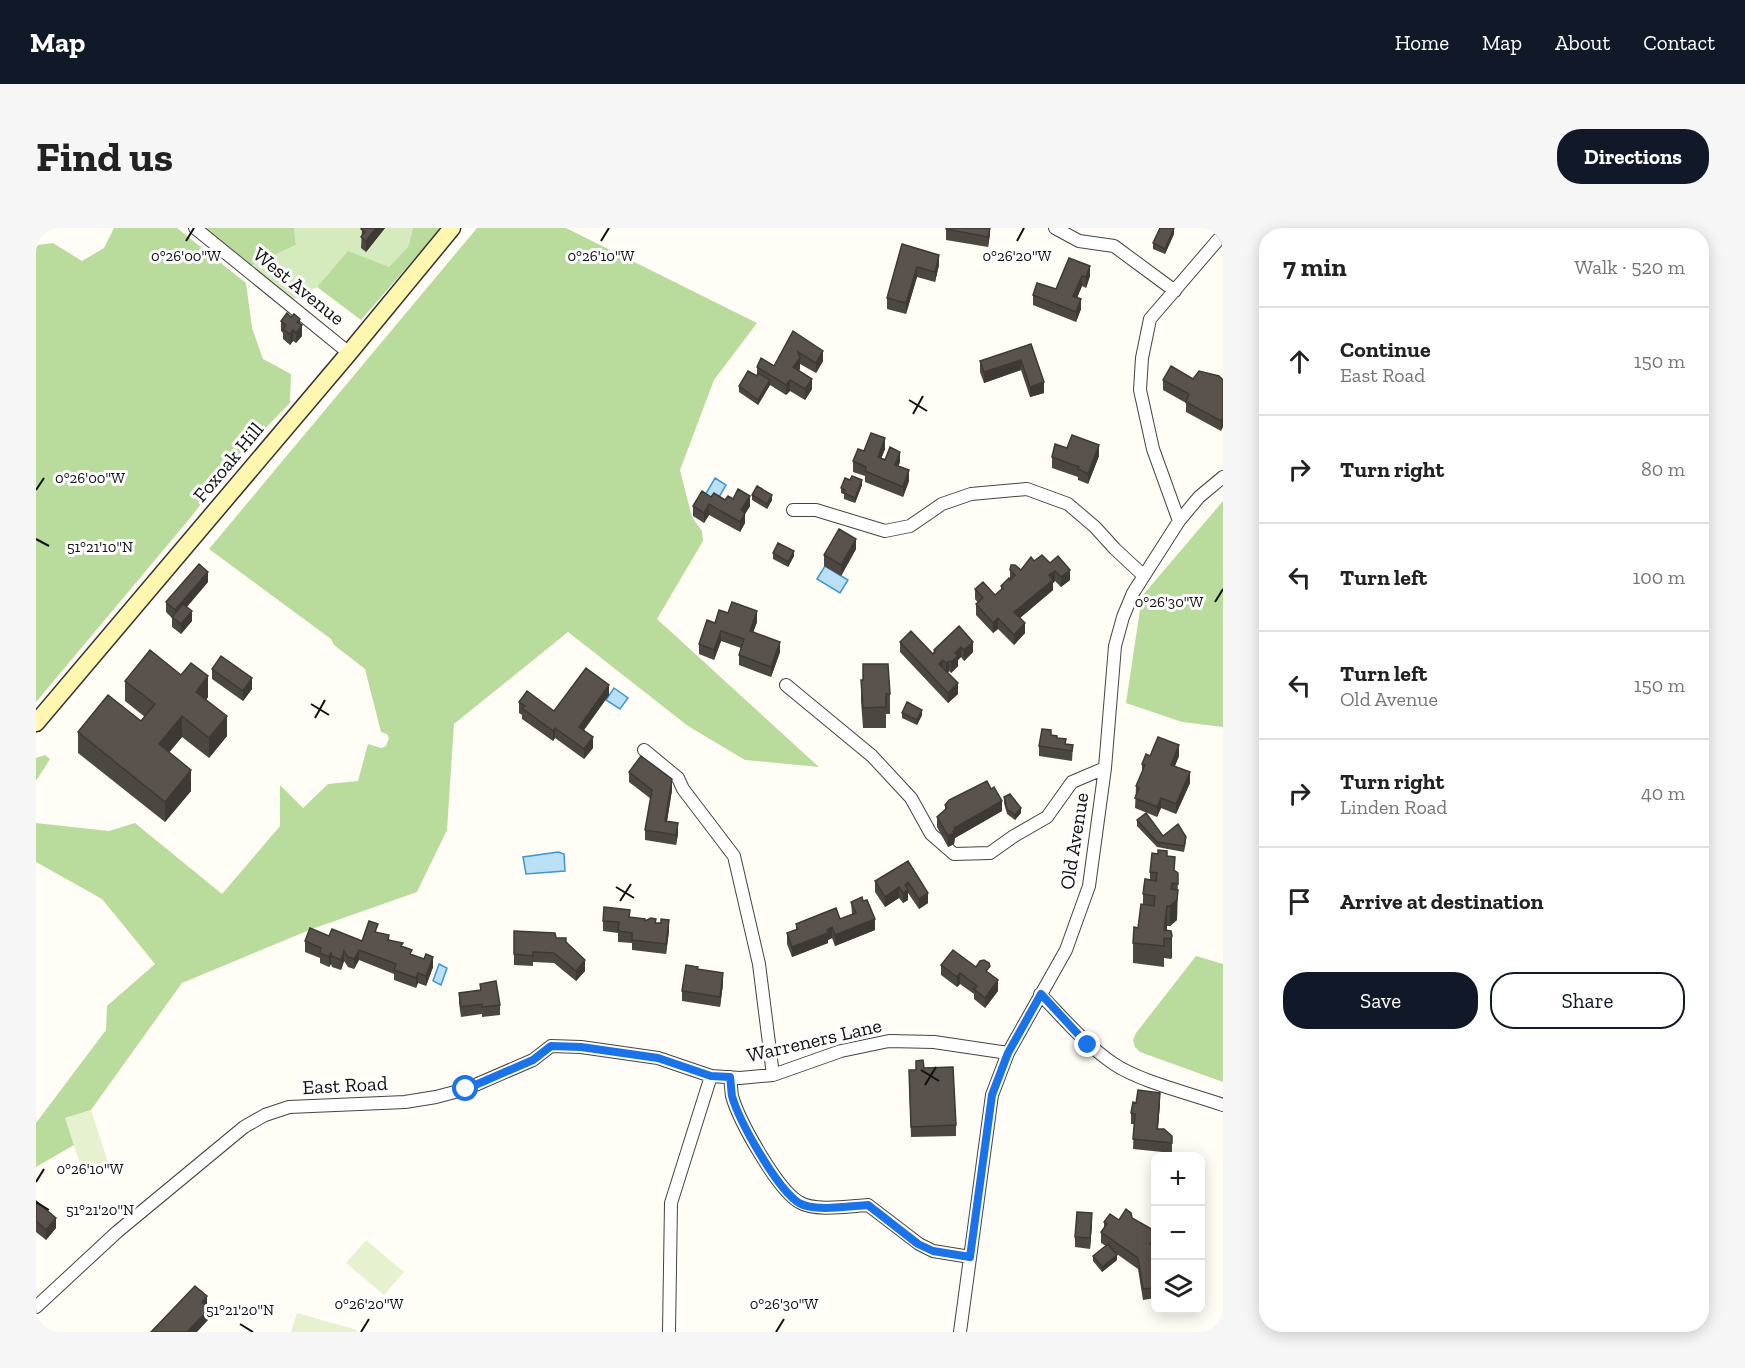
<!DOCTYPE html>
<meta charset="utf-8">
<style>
:root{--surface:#fff;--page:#f6f6f6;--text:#222;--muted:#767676;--line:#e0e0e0;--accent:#111827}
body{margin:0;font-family:"Zilla Slab",serif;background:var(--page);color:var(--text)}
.controls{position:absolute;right:18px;bottom:18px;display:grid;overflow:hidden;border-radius:12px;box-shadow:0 3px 15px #0003}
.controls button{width:54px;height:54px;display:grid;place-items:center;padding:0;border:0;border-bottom:2px solid var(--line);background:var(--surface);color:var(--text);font:30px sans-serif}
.stop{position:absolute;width:18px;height:18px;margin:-14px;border:4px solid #1a73e8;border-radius:50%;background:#fff}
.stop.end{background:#1a73e8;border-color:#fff;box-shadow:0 2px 6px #0008}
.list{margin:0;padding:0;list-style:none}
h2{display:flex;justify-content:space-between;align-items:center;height:78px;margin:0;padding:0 24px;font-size:26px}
h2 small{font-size:20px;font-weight:400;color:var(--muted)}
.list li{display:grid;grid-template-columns:39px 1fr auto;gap:18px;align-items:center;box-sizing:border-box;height:108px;padding:0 24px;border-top:2px solid var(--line)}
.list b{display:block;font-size:22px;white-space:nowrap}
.list p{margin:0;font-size:20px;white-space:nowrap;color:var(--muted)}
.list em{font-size:20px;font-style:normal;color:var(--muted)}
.actions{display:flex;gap:12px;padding:18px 24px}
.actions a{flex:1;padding:14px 0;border:2px solid var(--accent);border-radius:24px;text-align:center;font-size:21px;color:var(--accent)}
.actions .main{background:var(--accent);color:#fff}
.icon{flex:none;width:33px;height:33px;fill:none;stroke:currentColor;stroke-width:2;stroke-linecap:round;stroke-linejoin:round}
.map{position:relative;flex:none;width:1187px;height:1104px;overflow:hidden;border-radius:24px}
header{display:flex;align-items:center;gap:36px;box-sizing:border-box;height:84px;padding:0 30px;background:var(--accent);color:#fff}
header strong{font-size:28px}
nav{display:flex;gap:33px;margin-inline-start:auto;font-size:21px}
.intro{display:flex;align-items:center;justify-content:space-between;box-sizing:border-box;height:144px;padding:0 36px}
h1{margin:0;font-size:42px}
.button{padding:15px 27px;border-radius:24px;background:var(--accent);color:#fff;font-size:21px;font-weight:700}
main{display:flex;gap:36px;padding:0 36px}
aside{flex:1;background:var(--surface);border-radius:24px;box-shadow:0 3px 15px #0003}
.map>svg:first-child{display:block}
.green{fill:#d5ebbd}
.forest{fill:#b9dc9c}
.pitch{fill:#e6f2cf}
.water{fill:#b9e0f7;stroke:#3f96cf;stroke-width:1.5}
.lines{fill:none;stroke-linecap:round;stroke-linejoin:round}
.street-casing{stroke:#444;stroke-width:14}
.secondary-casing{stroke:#333;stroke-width:19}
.street{stroke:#fff;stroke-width:12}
.secondary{stroke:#fff6b0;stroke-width:16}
.wall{fill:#4d4742}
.shaded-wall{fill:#3f3936}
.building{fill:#5a524d;stroke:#3f3936;stroke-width:1.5}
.route{stroke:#1a73e8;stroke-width:8}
.ticks{fill:none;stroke:#111;stroke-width:2}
.labels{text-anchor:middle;stroke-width:6;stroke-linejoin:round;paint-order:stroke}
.street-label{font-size:20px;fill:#111;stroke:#fff}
.ticks-label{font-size:15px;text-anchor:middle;fill:#111;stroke:#fff;stroke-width:6;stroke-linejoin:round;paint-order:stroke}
</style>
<header>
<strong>Map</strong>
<nav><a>Home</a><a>Map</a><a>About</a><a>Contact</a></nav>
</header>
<div class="intro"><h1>Find us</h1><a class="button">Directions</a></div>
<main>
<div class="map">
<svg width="1187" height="1104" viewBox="0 0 1187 1104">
<rect width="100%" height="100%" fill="#fffdf5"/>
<path class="green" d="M258,0H377L372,19L353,39L295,43L281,59L252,74L210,40L260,17Z"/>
<path class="forest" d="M78,0H141L210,55L216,100L227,131L255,146L254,175L202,228L155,289L0,474V20L2,17L17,15L46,33L68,20Z
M159,0H258L260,17L210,40Z
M377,0H405L325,92L281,59L312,23L353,39L372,19Z
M441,0H530L721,95L678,152L644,242L656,289L666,303L667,313L621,391L783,539L709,532L652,498L532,404L418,496L411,602L381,664L276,701L146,755L55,882L30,890L38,917L0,939V895L70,802L71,778L119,736L66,671L0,634V595L73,603L99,595L186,666L244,598V557L267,580L292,556L322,553L332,516L345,520L350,518L353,510L351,506L345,504L329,441L298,417L295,411L173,321Z
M1187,273V499L1146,494L1090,475L1106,368Z
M9,527L14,531L0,553V530Z
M1160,728L1187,736V854L1104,824L1099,819L1097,812L1100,805Z"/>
<path class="pitch" d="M55,882L73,937L47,945L29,890Z
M330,1012L368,1044L348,1067L310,1035Z
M261,1085L321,1102L320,1104H255Z"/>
<path class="water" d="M679,250L690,257L679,276L668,269Z
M789,338L812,352L804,365L781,351Z
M578,460L592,470L584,481L570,472Z
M522,624L528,626L529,643L490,646L487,629Z
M403,736L411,740L405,757L397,753Z"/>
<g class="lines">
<g class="street-casing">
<path id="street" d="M159,0L313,125
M1019,0L1043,13L1078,18L1139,63
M757,282H780L849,303L874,298L906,276L935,266L991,261L1032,276L1059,299L1079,321L1108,348
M1143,293L1117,221L1104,162L1106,130L1114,91L1187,6
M750,457L836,528L875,570L895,606L918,626L954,625L978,608L1011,589L1036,554L1069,540
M608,522L642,550L647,561L698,628L723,736L737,847
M1004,766C1028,791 1050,817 1078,836C1105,854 1156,866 1187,877
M694,849C695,855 695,862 696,868C703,893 741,961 763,974C779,984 814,978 832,977L883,1016L897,1023L934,1029
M0,1079L81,1004L208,899L229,887L253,879L369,874L400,869L430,861L497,832L515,818L545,819L622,830L675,848
M633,1104L635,975L675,848L704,850L737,847L805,823L853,813L898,814L972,825
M924,1104L956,867L972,825L1030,722L1053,658L1069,540L1079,418L1087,389L1097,365L1143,293L1163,269L1187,249"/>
</g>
<g class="secondary-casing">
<path id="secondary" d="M0,495L313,125L416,0"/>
</g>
<use href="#street" class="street"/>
<use href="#secondary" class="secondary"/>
</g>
<path class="wall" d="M326,0H349L330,24L325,20Z
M910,0H954V6L952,19L910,12Z
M1138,6L1129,26L1117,21V15Z
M866,16L903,37L899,54L881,49L870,86L851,81V70Z
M1033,30L1054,48L1050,60L1046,58L1041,70L1045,81L1040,94L997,77V67L1020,61Z
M245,93L264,96L266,108L260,115L257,113L254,117L247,111V105L245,103Z
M757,103L787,133L780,145L764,136V141L763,142L776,161L769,172L754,163L750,167L734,157L722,177L703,164V158L721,148V139L738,138Z
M995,116L1008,165L994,169L985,142L948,155L944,144V133Z
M1127,152H1187L1185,203L1150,184V175L1127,162Z
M1031,220L1063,228L1052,256L1042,252V249L1016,240V229Z
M849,221L845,230L864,234L862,238L873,253L867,269L829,254V248L817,244V233L828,223Z
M826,257L819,275L808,271V266L805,265V260Z
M716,267L736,272L731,281L716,272Z
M675,269L689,272L697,271L714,278L709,286V295L704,304L673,287L668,295L657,288V278Z
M820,321L805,348L788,338V327Z
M737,325L758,328L752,339L737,331Z
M998,333L1014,335L1034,352L1025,359L1019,353L1017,355V362L984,390L989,405L978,417L962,401L957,405L940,387V376L942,375L939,371V361L959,367L965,362V358L974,351V342H985Z
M172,354L151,379L156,393L145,406L136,399V390L130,384V374Z
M721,394L717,404L744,424L735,449L703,437V427L705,420L685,413L678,432L663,426V416L679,395Z
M923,398L937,424L928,433L925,429L922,432V438L915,445L913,443L912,445L922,466L912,475L864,424V414L897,426L898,422Z
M176,441L216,461L207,473L176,451Z
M825,452L854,466V486H850V500H827L825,473Z
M89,453L172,469L170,472L191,508L173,530L146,509L133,524L155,563L129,594L42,525V504L105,493L109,489L89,473Z
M573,467L548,502L557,520L548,531L519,510L517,513L486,491V487L483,485V474L518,483Z
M866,485L886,487L881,497L866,490Z
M1021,510L1030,516L1037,517L1036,533L1003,528V518Z
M1114,528H1143L1139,538L1154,555L1140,586L1125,580L1121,589L1099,580L1100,558L1106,545V536Z
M593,544L636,562L631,594L642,606L640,617L609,612V602L615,571L593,554Z
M968,569L985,585L979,592L971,586L968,575Z
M909,577L966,583L919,610L918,616L912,619L901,599V589L909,582Z
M1101,592L1127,608L1150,614L1148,624L1121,619L1101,598Z
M1131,628L1139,643L1142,645L1141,692L1134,698H1131V703H1135L1136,729L1135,731L1128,730V739L1097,735V715L1102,700L1107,677V666L1114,652V644Z
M872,633L892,675L883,681L872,665V672L867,675L863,670L849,679L839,664V653Z
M815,674L839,702L799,718L796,710L792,712V715L756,729L751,716V705L760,702V696L804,691L816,686Z
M594,689L620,695L633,703L630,726L596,722V715L582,714V705L567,703V693Z
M478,703L520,710L530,715L549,743L540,753L518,735L497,734V738L478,737Z
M342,705L367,719L376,727L397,739L390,758L382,755L380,760L358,752V746L323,732L318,741L312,739L308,733L305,742L296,739L295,736L293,739L284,735V730L269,724V713L293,708L326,713Z
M905,737L940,739L954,746L962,763L949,780L938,771V766L924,756L921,759L905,747Z
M662,741L687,756L684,779L646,773V763Z
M444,756L464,777V787L446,789V786L425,789L423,775V765L444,762Z
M888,840L920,897V908L875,909L873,853L880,842Z
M1124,875L1122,901L1136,908V925L1097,921L1098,896H1095V885Z
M0,973L20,1000L10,1012L0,1004Z
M1096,990L1119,1003V1070L1107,1072L1102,1041L1078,1024L1081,1032L1066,1044L1057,1033V1028L1070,1018L1065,1015V1004L1068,1000V994Z
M1056,996L1054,1021L1039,1019V1009Z"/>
<path class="shaded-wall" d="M340,0H349L330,24V13Z
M954,0V6L952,19V9Z
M1138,0V6L1129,26V21Z
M903,27V37L899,54V44Z
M1054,38V48L1050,60V49Z
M881,39V49L870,86V75Z
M1046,48V58L1037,79V68Z
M1045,71V81L1040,94V84Z
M264,91V100L266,97V108L260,115L261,94Z
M257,102V113L254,117V106Z
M787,123V133L780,145V135Z
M764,130V141L757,149V139Z
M985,132V142L948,155V144Z
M776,151V161L769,172V161Z
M734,152V157L722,177V172Z
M754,152V163L750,167V157Z
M1008,154V165L994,169V159Z
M1187,189V199L1185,203V193Z
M849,210V221L842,239V229Z
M1063,217V228L1052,256V246Z
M864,224V234L859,247V237Z
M873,242V253L867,269V259Z
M826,252V257L819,275V270Z
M736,267V272L731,281V276Z
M714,268V278L709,286V295L704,304V294L705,282Z
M673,276V287L668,295V285Z
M820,311V321L805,348V337Z
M758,323V328L752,339V334Z
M1034,342V352L1025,359V349Z
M1019,343V353L1017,355V362L978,395V384L1013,347Z
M172,344V354L139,392V382Z
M156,383V393L145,406V396Z
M721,383V394L714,413V403Z
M962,390V401L957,405V395Z
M989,395V405L978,417V407Z
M685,403V413L678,432V422Z
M744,414V424L735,449V439Z
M937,414V424L928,433V422Z
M925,419V429L922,432V438L915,445V434L919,425Z
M907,432V442L903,436Z
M913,433V443L910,446V435Z
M172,448V469L160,484V464Z
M216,450V461L207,473V463Z
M922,455V466L912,475V465Z
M573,457V467L543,509V499Z
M886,482V487L881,497V492Z
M146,488V509L123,537V516Z
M191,488V508L173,530V510Z
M519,500V510L517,513V503Z
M557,509V520L548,531V521Z
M1143,517V528L1135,547V537Z
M155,542V563L129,594V574Z
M1154,544V555L1140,586V576Z
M636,551V562L629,604V593Z
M1125,570V580L1121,589V579Z
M966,573V583L919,610L918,616L912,619V608L918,600Z
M985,580V585L979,592V587Z
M642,595V606L640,617V607Z
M1142,645L1141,692L1134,698V678L1141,672Z
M872,654V672L867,675V665L869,657Z
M863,659V670L849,679V669Z
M892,665V675L883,681V671Z
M1131,678V698L1130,710H1128V739V702Z
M839,691V702L799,718V707Z
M633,692V703L630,726V716Z
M796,699V710L792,712V715L756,729V719Z
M1136,708V729L1135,731V711Z
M323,722V732L318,741V731Z
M308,723V733L305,742V732Z
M295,725V736L293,739V729Z
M397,729V739L390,758V748Z
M549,732V743L540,753V743Z
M382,745V755L380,760V750Z
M687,745V756L684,779V769Z
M924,745V756L921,759V749Z
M962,752V763L949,780V770Z
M1124,865V875L1121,911V901Z
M1056,985V996L1054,1021V1010Z
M20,990V1000L10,1012V1002Z
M1119,1009V1019L1114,1016Z
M1081,1027V1032L1066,1044V1039Z
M171,1068V1079L166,1074Z
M173,1081V1091L161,1104H151Z"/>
<path class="building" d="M326,0H340L330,13L325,9L329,4L325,1Z
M910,0H954L952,9L910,1Z
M1124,0H1138L1129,21L1117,15Z
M866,16L903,27L899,44L881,39L870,75L851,70Z
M1033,30L1054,38L1050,49L1046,48L1037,68L1045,71L1040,84L997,67L1001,55L1020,61Z
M251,85L255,89L258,86L264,91L261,94L266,97L260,105L257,102L254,106L247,101L250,97L245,93Z
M757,103L787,123L780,135L762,124L764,130L757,139L776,151L769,161L754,152L750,157L721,139L725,130L738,138Z
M995,116L1008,154L994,159L985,132L948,144L944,133Z
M1135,138L1157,151L1163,143L1183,148L1187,152V189L1185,193L1150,174L1153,166L1127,152Z
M712,143L721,148L722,145L734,152L722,172L703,158Z
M835,205L849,210L842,229L849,232L854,219L864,224L859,237L873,242L867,259L829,243L830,239L817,233L822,221L828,223Z
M1036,207L1063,217L1052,246L1042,241L1043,239L1016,229L1019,216L1031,220Z
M816,248L826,252L819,270L808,265L809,262L805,260L809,250L814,252Z
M721,258L736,267L731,276L716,267Z
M702,261L714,268L705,282L709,285L704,294L673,276L668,285L657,278L666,263L675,269L678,265L689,272L692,268L697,271Z
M803,301L820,311L805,337L788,327Z
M742,315L758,323L752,334L737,325Z
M1006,327L1014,335L1022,328L1034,342L1025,349L1019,343L1013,347L1017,352L978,384L989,395L978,407L962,390L957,395L940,376L947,370L939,361L947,354L959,367L967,360L965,358L973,350L974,352L979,347L974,342L975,337H979L985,342L995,329L998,333Z
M163,336L172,344L139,382L130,374Z
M696,374L721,383L714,403L744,414L735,439L703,427L708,411L685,403L678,422L663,416L671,392L679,395L683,382L692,385Z
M147,376L156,383L145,396L136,389Z
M923,398L937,414L928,422L925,419L919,425L922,428L915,434L913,433L910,435L907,432L903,436L922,455L912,465L864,414L875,403L897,426L899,424L898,422Z
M114,422L145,447L155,435L172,448L160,464L191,488L173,510L146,488L123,516L155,542L129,574L42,504L72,467L105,493L119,476L89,453Z
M185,428L216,450L207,463L176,441Z
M827,436H852L854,466H850V479L827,480L825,452H827Z
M550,440L573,457L543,499L557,509L548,521L519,500L517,503L486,480L489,478L483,474L491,463L518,483Z
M871,474L886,482L881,492L866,485Z
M1006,501L1015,502V507L1021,508V510L1030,511L1029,516L1037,517L1036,523L1003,518Z
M1122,509L1143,517L1135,537L1154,544L1140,576L1125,570L1121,579L1099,570L1103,560L1100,558L1109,537L1106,536L1110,526L1114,528Z
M605,528L636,551L629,593L642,595L640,607L609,602L616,562L593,544Z
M951,553L955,561L958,559L966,573L918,600L919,602L917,603L918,605L912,608L901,589L911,580L909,577L913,572Z
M974,566L985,580L979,587L971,581L968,569Z
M1110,585L1127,608L1142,596L1150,609L1148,618L1121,614L1101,592Z
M1122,622L1131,623V628L1139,629L1138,642L1142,645V656L1136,655L1135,661L1142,662L1141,672L1134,678H1131L1128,702L1135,703L1136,708L1135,711L1128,710V718L1097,715L1098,699L1102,700L1105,676L1118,678L1119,668L1107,666L1109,651L1120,653L1121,645L1114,644L1116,625L1122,626Z
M872,633L892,665L883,671L872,654L869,657L872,662L867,665L863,659L849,669L839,653Z
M826,669L827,673L831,672L839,691L799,707L796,699L791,702L792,705L756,719L751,705L762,701L760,696L800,680L804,691L820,685L815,674Z
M568,679L594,682L593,689L609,691V693L615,690L620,691L619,695H625V691L633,692L630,716L596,712V705L582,703L583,694L567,693Z
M333,693L342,696L339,704L353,707L352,712L367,715L365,718L376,722L374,726L388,731L390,726L397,729L390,748L382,745L380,750L358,742L360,736L323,722L318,731L312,729L308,723L305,732L296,728L295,725L293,729L284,725L285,720L269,713L274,700L293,708L296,701L326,713Z
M478,703L519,705L520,710H530V714L549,732L540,743L518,725L497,724V728L478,726Z
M917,722L940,739L944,733L948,732L953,735L954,738L950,743L962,752L949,770L938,761L941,758L924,745L921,749L905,737Z
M650,737L662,739L661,741L687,745L684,769L646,763Z
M460,753L464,777L446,779V776L425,779L423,765L445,762L444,756Z
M887,832L888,840L917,839L920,897L875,899L873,842H880V833Z
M1102,862L1124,865L1121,901H1128L1136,908V915L1097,911L1099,886L1095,885L1097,874L1100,875Z
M0,973L20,990L10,1002L0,993Z
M1090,981L1095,985L1096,990L1119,1003V1009L1114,1016L1119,1015V1060L1107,1061L1102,1030L1065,1004L1071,996L1068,994L1074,986L1083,992Z
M1041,984L1056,985L1054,1010L1039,1009Z
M1072,1016L1081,1027L1066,1039L1057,1028Z
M159,1058L171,1068L166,1074L173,1081L151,1104H115Z"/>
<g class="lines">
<path class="route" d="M430,861L497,832L515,818L545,819L622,830L675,848L694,849C695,855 695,862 696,868C703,893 741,961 763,975C778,984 814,978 832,977L882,1016L897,1023L934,1029L956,867L972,825L1005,766L1052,817"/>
</g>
<path class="ticks" d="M150,13L158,0M565,13L573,0M981,13L988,0M873,172L891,183M877,186L887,168M0,262L8,250M0,311L13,318M1179,374L1187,361M275,476L293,487M279,490L289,472M580,659L598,670M584,673L595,656M885,842L903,853M889,857L900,839M0,954L8,941M0,974L13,982M204,1096L217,1104M325,1104L333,1091M740,1104L748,1091"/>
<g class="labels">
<g class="street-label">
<text transform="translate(263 58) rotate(39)" y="7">West Avenue</text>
<text transform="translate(192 234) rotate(-50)" y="7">Foxoak Hill</text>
<text transform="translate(1038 613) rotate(-81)" y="7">Old Avenue</text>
<text transform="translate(778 812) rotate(-13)" y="7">Warreners Lane</text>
<text transform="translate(309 857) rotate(-3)" y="7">East Road</text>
</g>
</g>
<g class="ticks-label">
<text x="981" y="33">0°26'20"W</text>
<text x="150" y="33">0°26'00"W</text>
<text x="565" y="33">0°26'10"W</text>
<text x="54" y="255">0°26'00"W</text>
<text x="64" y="324">51°21'10"N</text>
<text x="1133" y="379">0°26'30"W</text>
<text x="54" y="946">0°26'10"W</text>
<text x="64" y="987">51°21'20"N</text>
<text x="333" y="1081">0°26'20"W</text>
<text x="748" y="1081">0°26'30"W</text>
<text x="204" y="1087">51°21'20"N</text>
</g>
</svg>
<div class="controls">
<button>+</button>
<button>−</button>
<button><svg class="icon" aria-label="layers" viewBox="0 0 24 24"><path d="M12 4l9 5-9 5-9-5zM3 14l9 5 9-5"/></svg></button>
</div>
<div class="stop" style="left:430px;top:861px"></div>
<div class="stop end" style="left:1052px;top:817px"></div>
</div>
<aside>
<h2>7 min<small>Walk · 520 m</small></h2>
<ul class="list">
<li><svg class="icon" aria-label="ahead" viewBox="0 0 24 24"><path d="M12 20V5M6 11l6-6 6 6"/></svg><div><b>Continue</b><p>East Road</p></div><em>150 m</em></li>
<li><svg class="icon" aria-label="right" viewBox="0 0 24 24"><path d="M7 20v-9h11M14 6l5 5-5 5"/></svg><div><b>Turn right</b></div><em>80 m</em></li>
<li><svg class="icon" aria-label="left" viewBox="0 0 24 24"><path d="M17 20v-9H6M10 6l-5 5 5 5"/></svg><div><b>Turn left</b></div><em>100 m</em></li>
<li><svg class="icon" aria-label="left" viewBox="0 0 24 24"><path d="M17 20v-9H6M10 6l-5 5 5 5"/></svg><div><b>Turn left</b><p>Old Avenue</p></div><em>150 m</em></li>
<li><svg class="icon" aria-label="right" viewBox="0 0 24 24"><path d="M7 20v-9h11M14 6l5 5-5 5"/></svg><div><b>Turn right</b><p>Linden Road</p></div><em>40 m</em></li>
<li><svg class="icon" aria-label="arrive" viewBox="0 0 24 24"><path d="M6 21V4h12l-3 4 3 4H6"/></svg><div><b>Arrive at destination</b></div></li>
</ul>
<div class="actions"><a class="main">Save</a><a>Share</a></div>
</aside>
</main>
